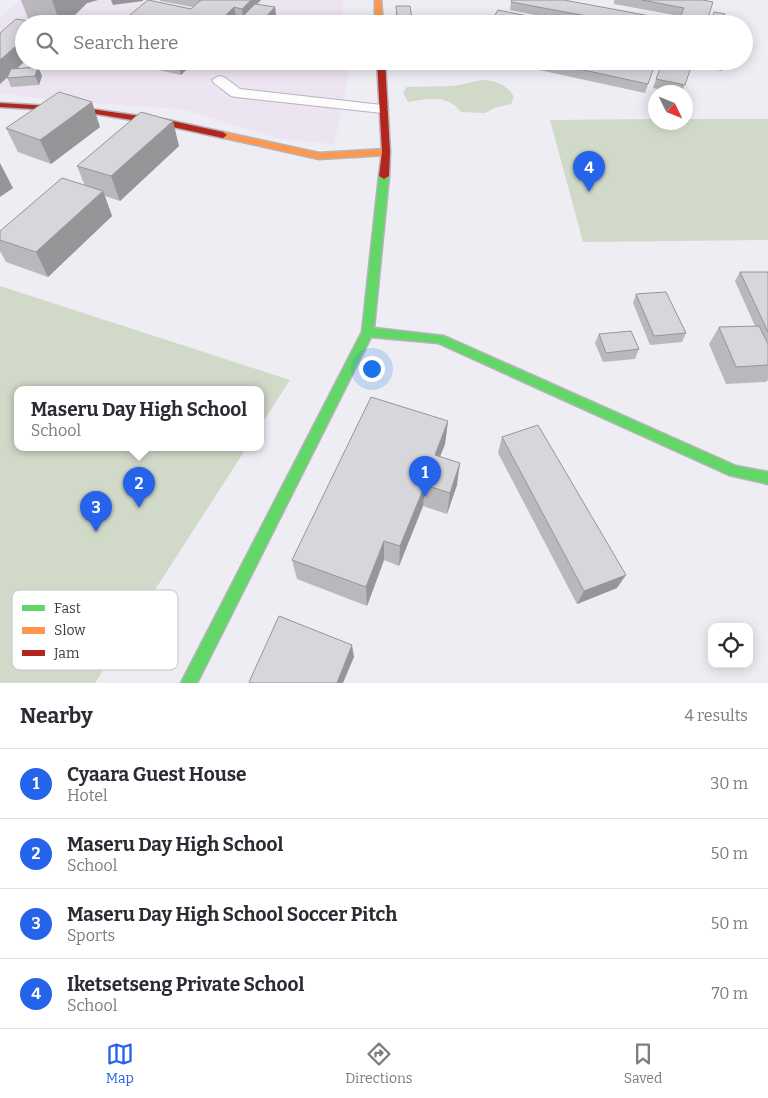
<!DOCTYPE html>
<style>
:root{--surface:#fff;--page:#f7f7f7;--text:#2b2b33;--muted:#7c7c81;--line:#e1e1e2;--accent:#2563eb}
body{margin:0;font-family:Bitter,serif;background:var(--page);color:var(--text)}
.controls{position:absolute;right:15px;bottom:15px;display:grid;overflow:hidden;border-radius:10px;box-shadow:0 2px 12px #0003}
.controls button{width:45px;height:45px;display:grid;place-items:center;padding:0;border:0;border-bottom:1px solid var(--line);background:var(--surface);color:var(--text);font:25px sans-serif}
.compass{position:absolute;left:648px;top:85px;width:45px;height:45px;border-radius:50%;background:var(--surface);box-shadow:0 2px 12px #0003;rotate:133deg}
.you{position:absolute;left:371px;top:368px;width:18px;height:18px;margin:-12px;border:4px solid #fff;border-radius:50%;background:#1a73e8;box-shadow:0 0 0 8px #1a73e833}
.badge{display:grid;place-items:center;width:32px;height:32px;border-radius:50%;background:var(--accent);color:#fff;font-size:16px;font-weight:700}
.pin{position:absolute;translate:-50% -41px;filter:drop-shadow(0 1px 2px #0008)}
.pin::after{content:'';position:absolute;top:26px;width:18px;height:15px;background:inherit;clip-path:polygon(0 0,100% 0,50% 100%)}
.popup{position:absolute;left:14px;top:386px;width:250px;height:65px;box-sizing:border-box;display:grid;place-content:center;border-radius:10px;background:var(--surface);filter:drop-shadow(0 1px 4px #0005);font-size:16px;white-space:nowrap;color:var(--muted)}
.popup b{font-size:19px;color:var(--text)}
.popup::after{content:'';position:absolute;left:50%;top:100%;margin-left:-10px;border:10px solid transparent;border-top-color:var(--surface)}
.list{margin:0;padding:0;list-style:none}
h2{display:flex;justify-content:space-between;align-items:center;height:65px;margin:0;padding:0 20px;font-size:21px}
h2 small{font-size:16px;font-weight:400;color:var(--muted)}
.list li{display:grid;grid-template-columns:32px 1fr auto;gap:15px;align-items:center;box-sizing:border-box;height:70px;padding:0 20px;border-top:1px solid var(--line)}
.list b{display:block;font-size:19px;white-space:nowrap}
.list p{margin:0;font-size:16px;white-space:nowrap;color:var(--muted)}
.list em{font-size:16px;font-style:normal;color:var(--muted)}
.icon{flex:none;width:28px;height:28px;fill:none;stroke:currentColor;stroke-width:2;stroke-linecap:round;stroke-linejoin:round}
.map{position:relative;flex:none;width:768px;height:683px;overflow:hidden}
.search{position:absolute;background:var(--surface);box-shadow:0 2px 12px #0003;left:15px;right:15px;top:15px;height:55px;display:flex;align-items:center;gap:12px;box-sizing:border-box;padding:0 18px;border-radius:28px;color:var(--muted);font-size:19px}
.sheet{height:345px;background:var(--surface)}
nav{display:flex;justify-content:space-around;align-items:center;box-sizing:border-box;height:70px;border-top:1px solid var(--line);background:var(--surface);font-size:14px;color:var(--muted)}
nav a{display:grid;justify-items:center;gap:2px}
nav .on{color:var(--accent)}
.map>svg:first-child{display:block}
.commercial{fill:#ece4f1}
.green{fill:#d1d9c8}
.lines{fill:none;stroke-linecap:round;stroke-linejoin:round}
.lane-casing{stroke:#b5b4b9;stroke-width:2}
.fast-casing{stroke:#b5b4b9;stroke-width:3}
.slow-casing{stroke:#b5b4b9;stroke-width:3}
.jam-casing{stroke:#b5b4b9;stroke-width:3}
.lane{fill:#fcfcfd;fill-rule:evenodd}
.fast{fill:#63d668;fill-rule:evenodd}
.slow{fill:#ff974d;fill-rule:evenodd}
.jam{fill:#b3261e;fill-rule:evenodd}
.wall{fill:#b9b8bc}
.shaded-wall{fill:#969699}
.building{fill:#d7d6db;stroke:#969699}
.key{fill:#fff;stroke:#c5c4c6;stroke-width:1}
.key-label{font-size:14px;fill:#3d3c40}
</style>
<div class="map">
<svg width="768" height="683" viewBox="0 0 768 683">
<rect width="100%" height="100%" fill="#eeedf3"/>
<path class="commercial" d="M22,0H342L344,24H24V61H348L349,74L334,144L280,139L182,109L59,101L0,93V17Z"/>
<path class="green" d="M483,80C497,81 506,84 514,97L511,104L494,108L485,113L461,112C448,94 428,99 408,102L403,93L407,87L453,86Z
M655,119L656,122H686V119H768V240L583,242L550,120Z
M0,286L290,380L260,426V389H18V447H247L95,683H0Z"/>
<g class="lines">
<g class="lane-casing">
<path id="lane" d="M219,76L224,77L240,89L382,105L389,109L382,113L236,97L231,96L214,83L212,80Z"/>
</g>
<g class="fast-casing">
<path id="fast" d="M384,173L389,176L374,328L444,336L736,466L768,472V484L729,475L438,343L371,337L197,683H181L362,332L379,176Z"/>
</g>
<g class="slow-casing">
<path id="slow" d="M375,0H381L383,24H375Z
M223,132L319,153L386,149L390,152L386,155L319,159L220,137V133Z"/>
</g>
<g class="jam-casing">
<path id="jam" d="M377,61H385L390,152L389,176L384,179L379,176L382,152Z
M0,103L84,108L168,120L223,132L227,135L223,138L168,126L84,112L0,107Z"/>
</g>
<use href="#lane" class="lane"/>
<use href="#fast" class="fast"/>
<use href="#slow" class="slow"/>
<use href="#jam" class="jam"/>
</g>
<path class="wall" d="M21,0H98L87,3L66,24H24L25,61L17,69L38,67L42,76L39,85L11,87L7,77L0,84V33L29,21Z
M160,0H261L257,4L275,7L277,24L236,16L232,19L191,9L193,7L160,1Z
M614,0H703L680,16L614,4Z
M511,2L665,24H581L510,10Z
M396,6L413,24H396Z
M118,61H195L181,75Z
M212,61H241L234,69L213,65Z
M399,61H416L415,68L400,69Z
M498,61H626L651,76L645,93Z
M693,61L682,92H675L653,88L656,79Z
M695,61H726L722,71L694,65Z
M100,127L51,164L18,152L6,128Z
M179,146L120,201L105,196L112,216L48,277L6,262L0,251V231L85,186L77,166Z
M740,272H768V380L766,382L726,384L709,344L719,327L755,326L735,281Z
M636,294L686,333L682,342L650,345L633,303Z
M599,334L639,349L635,359L603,362L595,343Z
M448,421L445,444L440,456L457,485L447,514L423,506L399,566L384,560L367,606L297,579L292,560Z
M502,437L617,588L577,604L498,453Z"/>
<path class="shaded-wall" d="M52,0H98L87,3L66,24H60Z
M111,0H143V1L113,5Z
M251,0H261L243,18L242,9Z
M234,7L236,16L232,19L233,24H224L226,15Z
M275,7L277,24H259Z
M24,39V61H25L0,84V60Z
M183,61H195L181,75L179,66Z
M233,61H241L234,69Z
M38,67L42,76L39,85L35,76Z
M92,102L100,127L51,164L40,140Z
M173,121L179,146L120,201L111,176Z
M0,163L13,188L0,197Z
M103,191L112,216L48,277L36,252Z
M448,421L445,444L432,477L435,455Z
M460,463L457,485L447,514L450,493Z
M425,485L423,506L399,566L400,546Z
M384,541V560L367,606L366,587Z
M626,575L617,588L577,604L584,591Z
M352,645L354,657L343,683H337Z"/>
<path class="building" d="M148,0L191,9L201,0H199H251L242,9L234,7L226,15L232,16L224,24H119Z
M512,0H564L666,19L665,24H630L511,2Z
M642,0H703L713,2L706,24H677L684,8Z
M255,4L275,7L259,24H235Z
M396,6H410L413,24H398Z
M498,10L567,24H496L490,23Z
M714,12L725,14L722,24H710Z
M16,19L42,23L41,24H24V39L0,60V33Z
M158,61H183L179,66Z
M542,61H626L654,67L648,84Z
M663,61H693L685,85L656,79Z
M38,67L35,76L7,78L11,69Z
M59,92L92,102L40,140L6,128Z
M141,112L173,121L111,176L77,166Z
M62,178L103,191L36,252L0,240V231Z
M740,272H768V332Z
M666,292L686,333L654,336L636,294Z
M759,326L768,344V365L736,367L719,327Z
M631,331L639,349L606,353L599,334Z
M371,397L448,421L435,455L460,463L450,493L425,485L400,546L384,541L366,587L292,560Z
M538,425L626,575L584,591L502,437Z
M279,616L352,645L337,683H252L249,682Z"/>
<rect x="12" y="590" width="166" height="80" rx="8" class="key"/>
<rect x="22" y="605" width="23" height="6" fill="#63d668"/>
<rect x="22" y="627" width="23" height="7" fill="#ff974d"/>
<rect x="22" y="650" width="23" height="6" fill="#b3261e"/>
<g class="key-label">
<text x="54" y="613">Fast</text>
<text x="54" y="635">Slow</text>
<text x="54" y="658">Jam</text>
</g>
</svg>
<div class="controls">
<button><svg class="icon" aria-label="locate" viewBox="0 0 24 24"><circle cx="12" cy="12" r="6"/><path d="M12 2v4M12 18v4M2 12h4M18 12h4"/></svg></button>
</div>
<svg class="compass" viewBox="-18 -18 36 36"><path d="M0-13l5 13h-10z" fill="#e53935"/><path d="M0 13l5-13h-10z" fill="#7c7c81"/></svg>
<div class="you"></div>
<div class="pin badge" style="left:425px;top:497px">1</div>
<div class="pin badge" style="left:139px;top:508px">2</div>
<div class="popup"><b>Maseru Day High School</b>School</div>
<div class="pin badge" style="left:96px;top:532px">3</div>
<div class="pin badge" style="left:589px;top:192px">4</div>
<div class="search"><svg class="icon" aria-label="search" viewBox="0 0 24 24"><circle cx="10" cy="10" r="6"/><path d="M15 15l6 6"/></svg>Search here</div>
</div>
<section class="sheet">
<h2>Nearby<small>4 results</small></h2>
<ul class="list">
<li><span class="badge">1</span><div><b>Cyaara Guest House</b><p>Hotel</p></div><em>30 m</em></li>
<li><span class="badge">2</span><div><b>Maseru Day High School</b><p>School</p></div><em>50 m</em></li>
<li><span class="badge">3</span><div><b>Maseru Day High School Soccer Pitch</b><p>Sports</p></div><em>50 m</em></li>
<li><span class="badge">4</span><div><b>Iketsetseng Private School</b><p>School</p></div><em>70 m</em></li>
</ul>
</section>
<nav>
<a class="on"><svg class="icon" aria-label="map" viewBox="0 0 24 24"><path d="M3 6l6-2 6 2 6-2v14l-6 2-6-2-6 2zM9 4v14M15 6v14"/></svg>Map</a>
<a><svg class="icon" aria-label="directions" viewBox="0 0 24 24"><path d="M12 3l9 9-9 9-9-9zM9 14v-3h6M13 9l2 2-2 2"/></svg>Directions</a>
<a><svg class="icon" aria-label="saved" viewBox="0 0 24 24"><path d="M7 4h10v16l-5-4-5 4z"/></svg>Saved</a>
</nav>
